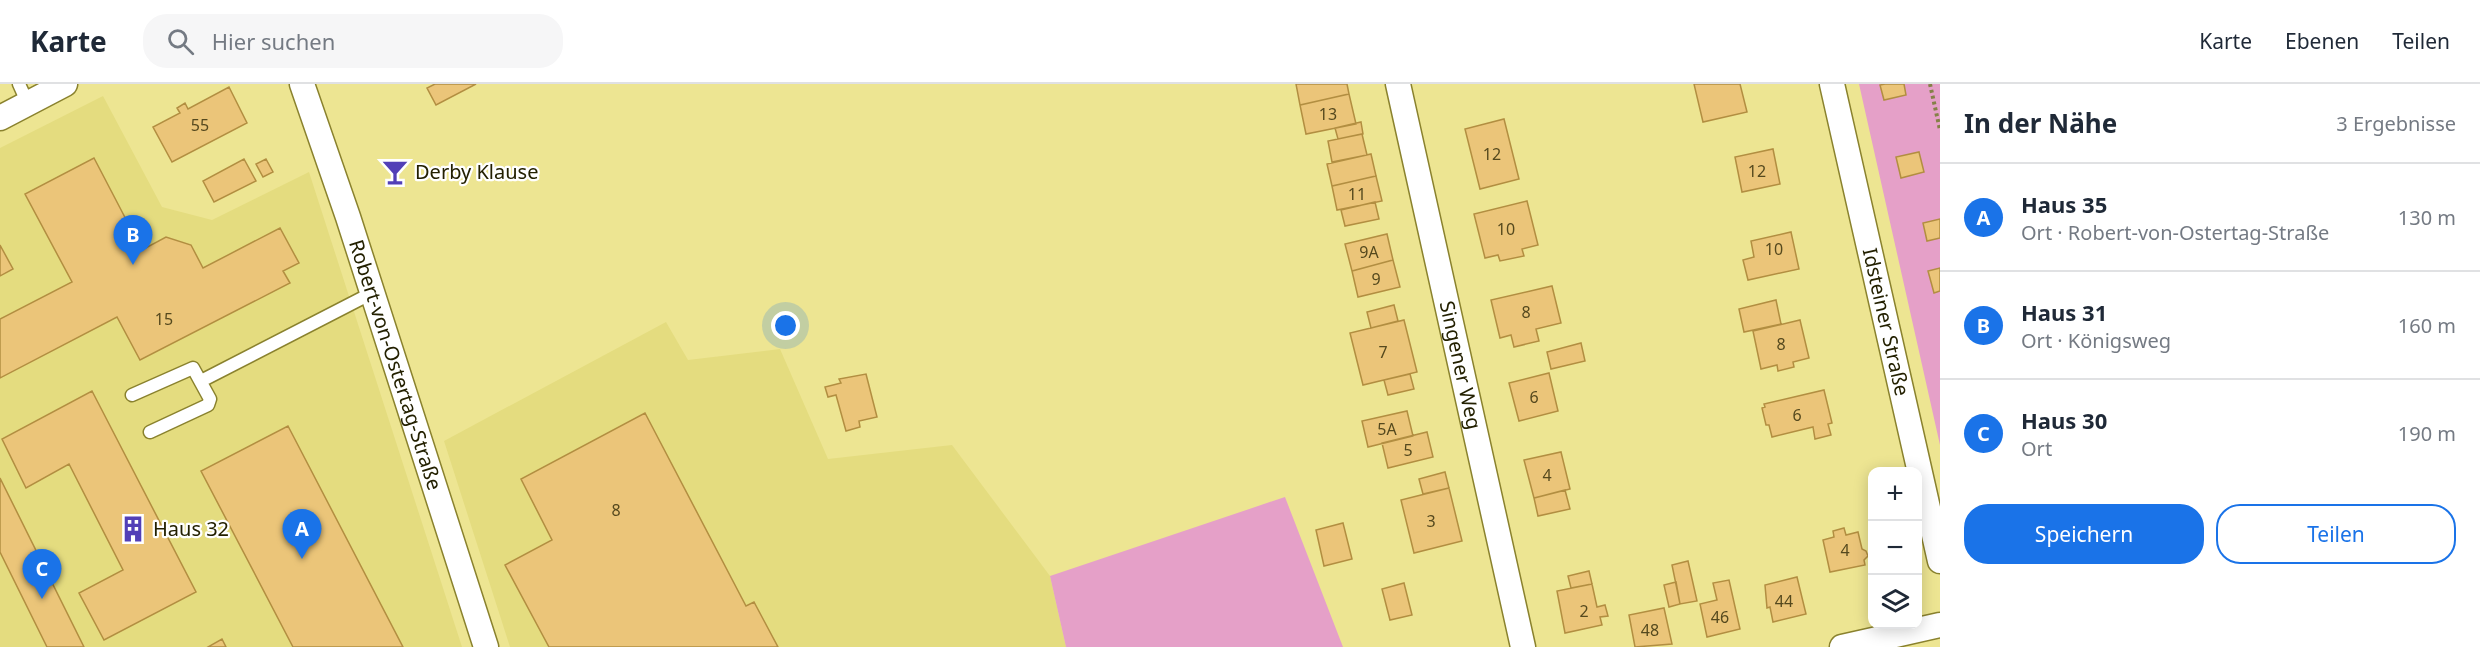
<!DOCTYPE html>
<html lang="de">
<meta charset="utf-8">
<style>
:root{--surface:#fff;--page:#f6f6f7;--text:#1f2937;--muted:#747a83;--line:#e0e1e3;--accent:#1a73e8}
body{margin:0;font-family:"Noto Sans",sans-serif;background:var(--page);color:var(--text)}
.controls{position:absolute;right:18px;bottom:18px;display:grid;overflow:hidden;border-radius:12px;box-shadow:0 3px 15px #0003}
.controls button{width:54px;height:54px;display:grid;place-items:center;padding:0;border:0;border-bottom:2px solid var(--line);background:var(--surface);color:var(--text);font:30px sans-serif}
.you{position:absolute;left:786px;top:242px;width:21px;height:21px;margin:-15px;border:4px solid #fff;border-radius:50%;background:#1a73e8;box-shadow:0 0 0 9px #1a73e833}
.badge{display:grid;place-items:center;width:39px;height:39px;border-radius:50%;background:var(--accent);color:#fff;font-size:20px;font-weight:700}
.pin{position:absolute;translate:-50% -50px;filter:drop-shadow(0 2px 3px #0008)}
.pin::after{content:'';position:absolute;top:32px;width:21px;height:18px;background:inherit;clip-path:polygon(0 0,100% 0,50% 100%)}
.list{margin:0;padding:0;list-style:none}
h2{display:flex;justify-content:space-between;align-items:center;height:78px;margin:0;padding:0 24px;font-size:26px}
h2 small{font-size:20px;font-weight:400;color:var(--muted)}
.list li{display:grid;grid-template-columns:39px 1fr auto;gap:18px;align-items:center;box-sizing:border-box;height:108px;padding:0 24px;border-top:2px solid var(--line)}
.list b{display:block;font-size:22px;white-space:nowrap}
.list p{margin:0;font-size:20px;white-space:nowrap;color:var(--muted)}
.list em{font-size:20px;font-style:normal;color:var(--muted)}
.actions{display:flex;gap:12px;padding:18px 24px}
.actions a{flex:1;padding:14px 0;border:2px solid var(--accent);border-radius:24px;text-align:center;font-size:21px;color:var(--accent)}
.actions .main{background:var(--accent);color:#fff}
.icon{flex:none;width:33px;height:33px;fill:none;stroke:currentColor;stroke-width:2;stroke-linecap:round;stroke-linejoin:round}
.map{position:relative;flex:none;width:1940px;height:563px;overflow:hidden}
header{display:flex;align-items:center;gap:36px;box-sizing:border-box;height:84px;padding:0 30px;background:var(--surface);border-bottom:2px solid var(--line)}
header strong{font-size:28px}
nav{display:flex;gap:33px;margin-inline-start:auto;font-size:21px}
.search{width:420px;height:54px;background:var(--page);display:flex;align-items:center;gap:15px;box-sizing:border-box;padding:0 21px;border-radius:24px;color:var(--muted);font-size:22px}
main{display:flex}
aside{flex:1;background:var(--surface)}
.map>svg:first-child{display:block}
.built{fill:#e4dc7f}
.green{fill:#e5a0c8}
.building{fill:#ebc579;stroke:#b28e41;stroke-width:1.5}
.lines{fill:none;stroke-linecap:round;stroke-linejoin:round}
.service-casing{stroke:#8a822e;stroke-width:15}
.minor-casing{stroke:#8a822e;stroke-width:27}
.path{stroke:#858047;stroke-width:4;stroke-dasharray:3 3;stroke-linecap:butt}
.service{stroke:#fff;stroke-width:12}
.minor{stroke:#fff;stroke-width:24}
.labels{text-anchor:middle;stroke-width:4.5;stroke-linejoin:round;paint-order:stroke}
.number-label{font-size:16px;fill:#55491e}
.poi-label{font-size:20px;fill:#232000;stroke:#fff;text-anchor:start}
.street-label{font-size:20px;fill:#232000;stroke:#fff}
</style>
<header>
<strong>Karte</strong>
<div class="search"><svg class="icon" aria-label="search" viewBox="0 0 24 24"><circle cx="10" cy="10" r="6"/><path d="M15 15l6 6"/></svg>Hier suchen</div>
<nav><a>Karte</a><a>Ebenen</a><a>Teilen</a></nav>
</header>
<main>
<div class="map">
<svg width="1940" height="563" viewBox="0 0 1940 563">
<rect width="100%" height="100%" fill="#ede592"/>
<path class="built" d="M103,12L162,123L212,136L309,88L462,563H0V64Z
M666,238L688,276L780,265L828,375L952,361L1050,492L1066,563H510L444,357Z"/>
<path class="green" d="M1859,0H1940V361Z
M1285,413L1343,563H1066L1050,492Z"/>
<path class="building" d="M435,0H476L436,21L427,4Z
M1296,0H1347L1349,10L1300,21Z
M1694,0H1740L1747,28L1703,38Z
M1885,0H1904L1906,11L1884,16L1880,1Z
M229,3L247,39L172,78L153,43L180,29L177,24L185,19L188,25Z
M1349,10L1356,40L1306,50L1300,21Z
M1504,35L1519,95L1480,105L1465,45Z
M1361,38L1363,50L1338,55L1335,44Z
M1362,50L1367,71L1332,78L1328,57Z
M1773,65L1780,100L1742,108L1735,73Z
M1919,68L1924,88L1901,94L1896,73Z
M1371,70L1376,92L1332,102L1327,80Z
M94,74L142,166L166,153L191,161L203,184L280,144L299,179L283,187L290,199L140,276L117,233L0,294V235L72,198L25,110Z
M244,75L256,97L214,118L203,97Z
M266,75L273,88L263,93L256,80Z
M1376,92L1382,117L1337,126L1332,102Z
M1527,117L1538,161L1522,165L1524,172L1500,177L1498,171L1485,174L1474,130Z
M1375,118L1379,135L1345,142L1341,126Z
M1940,135V154L1927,157L1923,139Z
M1791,148L1799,185L1748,196L1743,176L1754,173L1751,157Z
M1387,150L1393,176L1352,187L1345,160Z
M0,161L13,185L0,192Z
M1393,176L1400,203L1358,213L1352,187Z
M1940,184V207L1934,209L1928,187Z
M1552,202L1561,239L1536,245L1539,257L1514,263L1511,251L1500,254L1491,216Z
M1776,216L1781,240L1744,248L1739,225Z
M1394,221L1398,237L1371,244L1367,228Z
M1404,236L1417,288L1363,301L1350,249Z
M1800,236L1809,274L1793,278L1794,283L1778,287L1777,281L1761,285L1753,247Z
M1581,259L1585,277L1551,285L1547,268Z
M1549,289L1558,327L1519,337L1509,299Z
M866,290L877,333L859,337L860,343L846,347L836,311L828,313L825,303L841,299L839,295Z
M1410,290L1414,305L1388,311L1384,296Z
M1824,306L1832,339L1828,340L1831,351L1815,355L1813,343L1772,353L1769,341H1766L1762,324L1765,323L1764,320Z
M92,307L196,508L104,556L79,509L123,486L69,380L26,404L2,355Z
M1407,327L1413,352L1368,363L1362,337Z
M645,329L746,522L754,518L778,563H549L505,481L552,456L521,395Z
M288,342L403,563H293L201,387Z
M1427,348L1433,373L1388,384L1382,359Z
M1561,368L1570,405L1534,414L1524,376Z
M1445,388L1449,404L1423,410L1419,395Z
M0,394L84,563H47L0,468Z
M1449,404L1462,457L1414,469L1401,416Z
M1565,406L1570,425L1538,432L1534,414Z
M1343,439L1352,475L1324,482L1316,446Z
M1844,444L1846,451L1858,448L1862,465L1866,467L1868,472L1864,476L1865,481L1830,488L1823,456L1834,453L1833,447Z
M1688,477L1697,517L1680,520L1672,481Z
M1589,487L1592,500L1571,504L1568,492Z
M1797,493L1806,530L1773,538L1770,523L1767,524L1765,501Z
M1729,496L1740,545L1707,553L1700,520L1717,516L1713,499Z
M1676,498L1680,520L1669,523L1664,501Z
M1404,499L1412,531L1390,536L1382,505Z
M1592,500L1597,523L1605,521L1608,532L1600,533L1602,541L1565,549L1557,507Z
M1664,524L1672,560L1635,563L1629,531Z
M222,555L226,563H208Z"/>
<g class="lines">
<g class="service-casing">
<path id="service" d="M19,0L28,20
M201,297L372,209
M132,311L193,284L210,315L208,321L150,348"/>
</g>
<g class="minor-casing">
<g id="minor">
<path id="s1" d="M302,0L348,133L486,563"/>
<path id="s2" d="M1398,0L1523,563"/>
<path id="s3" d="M1832,0L1940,477"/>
<path d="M0,34L65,0"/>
<path d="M1842,563L1940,541"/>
</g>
</g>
<path class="path" d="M1930,0L1940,46"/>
<use href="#service" class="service"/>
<use href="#minor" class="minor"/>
</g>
<defs>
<g id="bar-bare" transform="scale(2.07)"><path d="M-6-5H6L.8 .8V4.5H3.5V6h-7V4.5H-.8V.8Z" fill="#523fb7" stroke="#fff" stroke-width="2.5" paint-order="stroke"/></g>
<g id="building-bare" transform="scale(2.07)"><path d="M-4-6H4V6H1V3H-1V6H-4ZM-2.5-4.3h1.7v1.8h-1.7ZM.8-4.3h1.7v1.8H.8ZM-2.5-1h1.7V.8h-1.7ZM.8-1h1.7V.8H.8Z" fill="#523fb7" stroke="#fff" stroke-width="2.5" paint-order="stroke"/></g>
</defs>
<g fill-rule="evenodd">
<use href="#bar-bare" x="395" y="88"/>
<use href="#building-bare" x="133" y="445"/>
</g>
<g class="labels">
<g class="number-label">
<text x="1328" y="36">13</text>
<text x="200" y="47">55</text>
<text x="1492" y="76">12</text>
<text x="1757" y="93">12</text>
<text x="1357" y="116">11</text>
<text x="1506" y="151">10</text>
<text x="1774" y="171">10</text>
<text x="1369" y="174">9A</text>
<text x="1376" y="201">9</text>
<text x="1526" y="234">8</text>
<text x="164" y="241">15</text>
<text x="1781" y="266">8</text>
<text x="1383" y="274">7</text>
<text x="1534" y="319">6</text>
<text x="1797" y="337">6</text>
<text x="1387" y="351">5A</text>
<text x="1408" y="372">5</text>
<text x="1547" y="397">4</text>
<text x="616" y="432">8</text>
<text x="1431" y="443">3</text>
<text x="1845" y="472">4</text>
<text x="1784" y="523">44</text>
<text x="1584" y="533">2</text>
<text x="1720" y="539">46</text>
<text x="1650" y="552">48</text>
</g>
<g class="poi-label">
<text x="415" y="95">Derby Klause</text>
<text x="153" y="452">Haus 32</text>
</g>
<g class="street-label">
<text dy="7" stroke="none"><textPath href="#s3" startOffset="244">Idsteiner Straße</textPath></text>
<text dy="7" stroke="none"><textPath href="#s1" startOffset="296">Robert-von-Ostertag-Straße</textPath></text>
<text dy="7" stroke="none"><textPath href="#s2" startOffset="288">Singener Weg</textPath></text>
</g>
</g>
</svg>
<div class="controls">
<button>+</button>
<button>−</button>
<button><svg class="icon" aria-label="layers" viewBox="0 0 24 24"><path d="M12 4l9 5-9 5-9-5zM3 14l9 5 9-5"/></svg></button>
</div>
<div class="you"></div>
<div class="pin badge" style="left:302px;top:475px">A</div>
<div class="pin badge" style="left:133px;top:181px">B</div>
<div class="pin badge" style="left:42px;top:515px">C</div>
</div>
<aside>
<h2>In der Nähe<small>3 Ergebnisse</small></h2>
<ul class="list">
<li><span class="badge">A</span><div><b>Haus 35</b><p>Ort · Robert-von-Ostertag-Straße</p></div><em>130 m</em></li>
<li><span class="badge">B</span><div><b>Haus 31</b><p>Ort · Königsweg</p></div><em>160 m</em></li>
<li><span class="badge">C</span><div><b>Haus 30</b><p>Ort</p></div><em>190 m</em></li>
</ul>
<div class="actions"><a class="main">Speichern</a><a>Teilen</a></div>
</aside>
</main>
